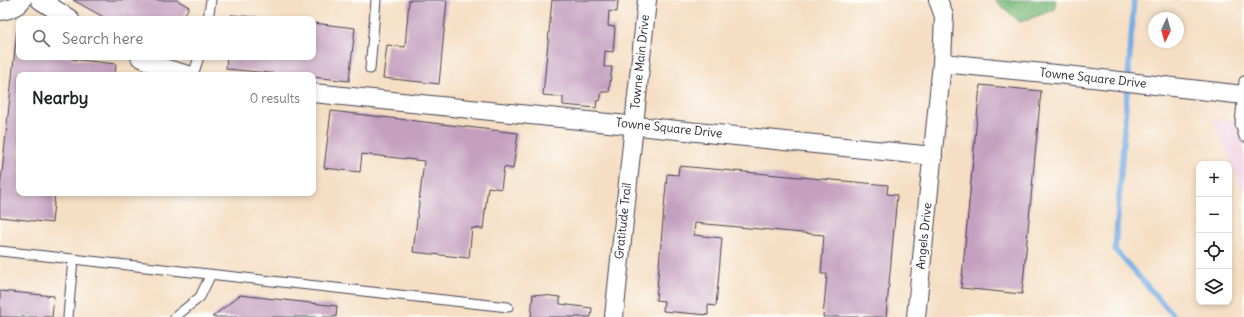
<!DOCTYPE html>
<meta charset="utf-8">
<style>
:root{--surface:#fff;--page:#f6f6f6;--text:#202124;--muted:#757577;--line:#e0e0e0}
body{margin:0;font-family:Delius,sans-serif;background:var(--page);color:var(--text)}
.controls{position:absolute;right:12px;bottom:12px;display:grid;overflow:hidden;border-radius:8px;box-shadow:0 2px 6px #0003}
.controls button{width:36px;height:36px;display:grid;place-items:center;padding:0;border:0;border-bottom:1px solid var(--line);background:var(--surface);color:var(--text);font:20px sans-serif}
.compass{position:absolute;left:1148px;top:12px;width:36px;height:36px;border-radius:50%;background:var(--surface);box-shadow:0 2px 6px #0003;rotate:185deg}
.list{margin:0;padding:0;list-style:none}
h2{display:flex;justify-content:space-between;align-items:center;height:52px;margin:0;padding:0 16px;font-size:17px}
h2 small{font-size:13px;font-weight:400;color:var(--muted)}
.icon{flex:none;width:22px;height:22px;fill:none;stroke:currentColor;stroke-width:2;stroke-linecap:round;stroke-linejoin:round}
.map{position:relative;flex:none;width:1244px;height:317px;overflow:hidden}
.search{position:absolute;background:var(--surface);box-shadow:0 2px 6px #0003;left:16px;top:16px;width:300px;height:44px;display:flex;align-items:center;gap:10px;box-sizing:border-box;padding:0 14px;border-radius:8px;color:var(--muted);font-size:15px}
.panel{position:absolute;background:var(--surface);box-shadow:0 2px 6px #0003;left:16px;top:72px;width:300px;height:124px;border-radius:8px}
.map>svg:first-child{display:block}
.built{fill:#f2cfe2}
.forest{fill:#7bbb7c;stroke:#4e6e5c}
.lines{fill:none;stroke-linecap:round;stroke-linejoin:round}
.stream{stroke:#75ace3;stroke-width:5.5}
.building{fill:#c49fbf}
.service-casing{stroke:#423e4f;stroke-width:11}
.minor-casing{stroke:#423e4f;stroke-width:20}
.service{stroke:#fff;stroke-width:9}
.minor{stroke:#fff;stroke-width:18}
.labels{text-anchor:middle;stroke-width:3.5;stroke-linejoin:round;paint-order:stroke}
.street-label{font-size:12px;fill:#22223b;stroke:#fdfcf7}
</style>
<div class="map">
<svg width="1244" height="317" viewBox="0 0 1244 317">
<rect width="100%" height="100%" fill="#fdfcf7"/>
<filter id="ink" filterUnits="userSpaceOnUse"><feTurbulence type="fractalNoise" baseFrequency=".025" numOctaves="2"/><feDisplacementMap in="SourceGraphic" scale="8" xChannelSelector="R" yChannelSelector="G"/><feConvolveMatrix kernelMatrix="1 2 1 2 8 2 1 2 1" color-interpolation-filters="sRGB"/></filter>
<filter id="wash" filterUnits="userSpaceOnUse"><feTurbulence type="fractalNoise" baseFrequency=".012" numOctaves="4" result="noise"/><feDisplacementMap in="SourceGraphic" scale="16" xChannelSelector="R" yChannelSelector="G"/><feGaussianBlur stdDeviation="0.9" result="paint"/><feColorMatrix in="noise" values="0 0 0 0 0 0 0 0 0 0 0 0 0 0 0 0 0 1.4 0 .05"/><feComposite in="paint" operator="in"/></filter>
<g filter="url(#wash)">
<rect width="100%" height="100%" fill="#f5dec3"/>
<path class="built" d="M1213,119L1244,123V194Z"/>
<path class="forest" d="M995,0H1056L1054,10L1020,22Z"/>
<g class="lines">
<path class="stream" d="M1134,0L1115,250L1175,317"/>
</g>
<g id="blocks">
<path class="building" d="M73,0H177L189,7L182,19H107Z
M409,0H447L439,84L383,78L387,45L405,47Z
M552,0H618L617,12L609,11L608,26L615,27L613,52L605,51L604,67H612L609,92H602L600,101L597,100L596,108L563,105V97L543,95Z
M231,15L263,18V19H231Z
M313,23L355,28L349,81L313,77V75H291L226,69L227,57H313Z
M17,30H19V57H72L71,59L116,64L115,75H19V193H55L52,223L0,217V191Z
M980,85L1041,91L1022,294L961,288Z
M331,111L518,133L513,169L504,167L501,189L488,187L483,229L472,228L469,258L413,252L424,161L362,154L360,172L324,168Z
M679,166L888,185L887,194L897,195L886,317H823L827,274H821L824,235L695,223L694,235L722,238L716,306L708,305V315L663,311L664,301L656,300L667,174L678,175Z
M0,291L54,296L52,317H0Z
M533,294L560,297V304L592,308L591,317H531Z
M240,295L337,306L336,317H212Z"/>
</g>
</g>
<g filter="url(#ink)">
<use href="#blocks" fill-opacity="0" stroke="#423e4f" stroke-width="1"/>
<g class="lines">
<g class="service-casing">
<path id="service" d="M208,19L211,0
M370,69L376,0
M193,75L199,57
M1244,81L1240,124L1244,137
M0,251L508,307
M68,317L73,259
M175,317L200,297L211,274"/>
</g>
<g class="minor-casing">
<path id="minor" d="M40,0L70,19
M0,11C8,10 17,7 22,0
M140,57L163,68L188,75
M942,63L1066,75L1244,95
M313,93L933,156
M614,317L647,0
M916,317L942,63L944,16L938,0"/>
</g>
<use href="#service" class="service"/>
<use href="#minor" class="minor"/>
</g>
</g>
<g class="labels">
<g class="street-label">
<text transform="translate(640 62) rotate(-84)" y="4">Towne Main Drive</text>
<text transform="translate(1093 78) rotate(6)" y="4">Towne Square Drive</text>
<text transform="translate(669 128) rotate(6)" y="4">Towne Square Drive</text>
<text transform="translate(623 221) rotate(-84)" y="4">Gratitude Trail</text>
<text transform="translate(924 236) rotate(-84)" y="4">Angels Drive</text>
</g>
</g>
</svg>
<div class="controls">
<button>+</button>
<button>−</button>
<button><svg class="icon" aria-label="locate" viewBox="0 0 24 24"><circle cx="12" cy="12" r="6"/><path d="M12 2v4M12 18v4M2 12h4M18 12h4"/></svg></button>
<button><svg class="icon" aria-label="layers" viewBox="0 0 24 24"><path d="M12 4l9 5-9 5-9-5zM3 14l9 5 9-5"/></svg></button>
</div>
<svg class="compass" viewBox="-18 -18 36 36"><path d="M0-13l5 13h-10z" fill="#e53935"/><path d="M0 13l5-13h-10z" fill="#757577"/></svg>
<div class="search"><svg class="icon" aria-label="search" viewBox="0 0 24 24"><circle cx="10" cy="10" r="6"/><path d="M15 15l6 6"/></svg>Search here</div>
<section class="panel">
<h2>Nearby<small>0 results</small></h2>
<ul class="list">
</ul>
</section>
</div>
